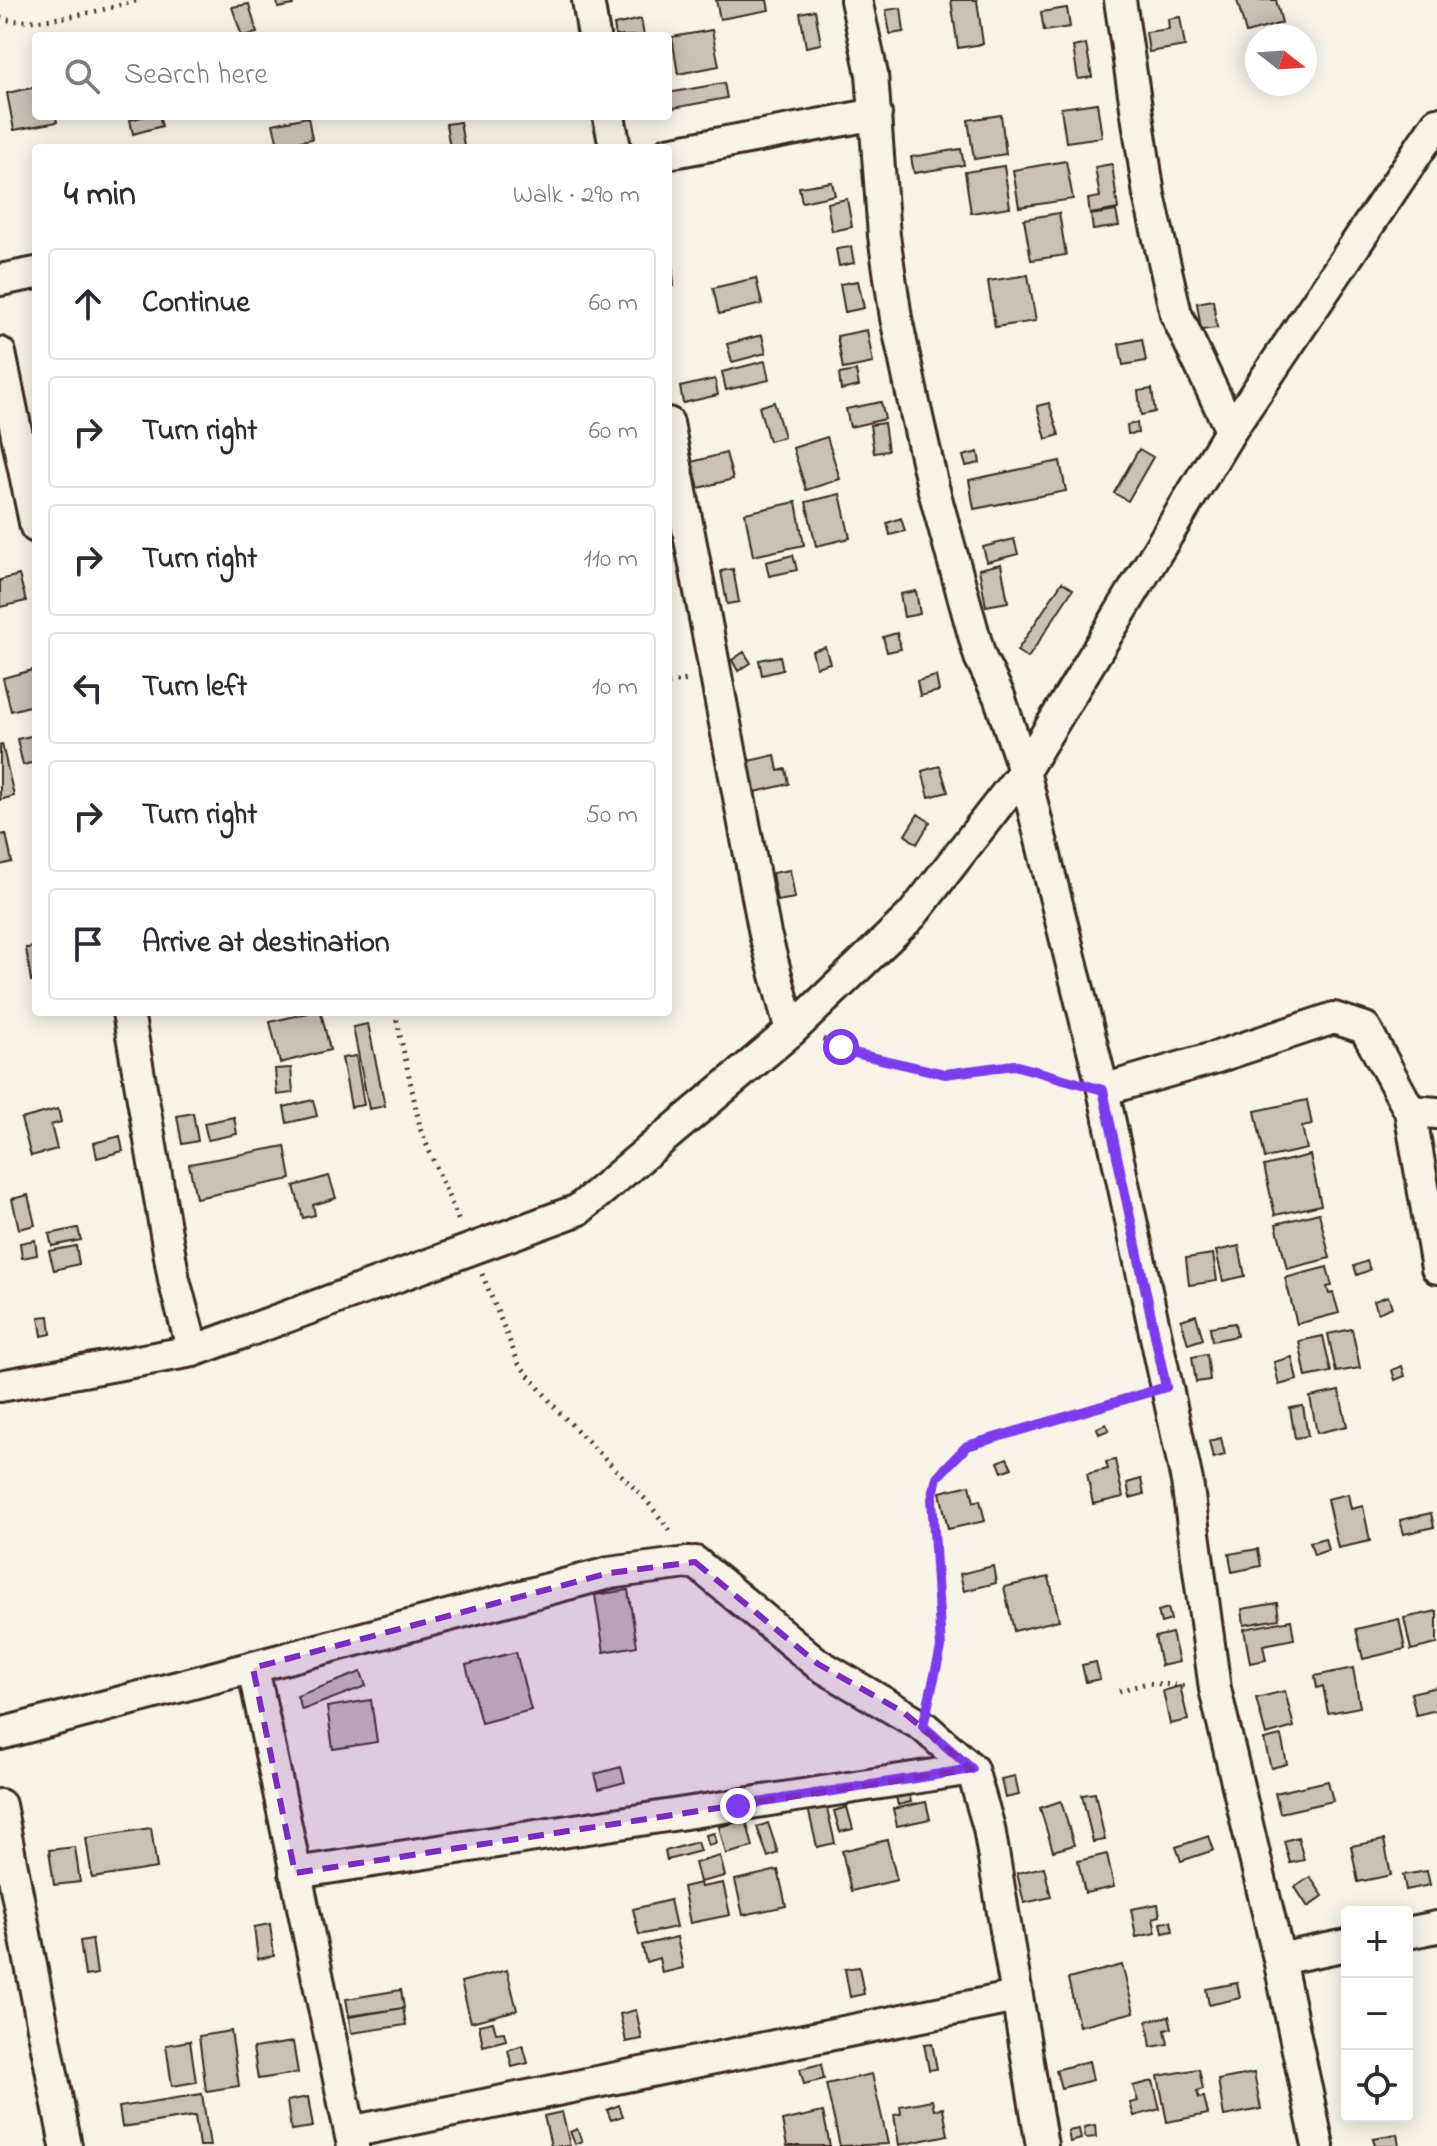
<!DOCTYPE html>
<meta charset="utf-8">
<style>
:root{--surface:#fff;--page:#f7f7f7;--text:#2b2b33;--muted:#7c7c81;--line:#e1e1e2}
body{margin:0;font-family:"Indie Flower",sans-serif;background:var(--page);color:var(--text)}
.controls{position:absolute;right:24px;bottom:24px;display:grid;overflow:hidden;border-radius:8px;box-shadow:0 4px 20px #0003}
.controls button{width:72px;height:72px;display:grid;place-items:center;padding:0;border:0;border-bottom:2px solid var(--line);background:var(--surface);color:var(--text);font:40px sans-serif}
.compass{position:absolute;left:1245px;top:24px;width:72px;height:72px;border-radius:50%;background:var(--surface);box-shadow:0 4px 20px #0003;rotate:107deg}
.stop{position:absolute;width:24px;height:24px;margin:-18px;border:6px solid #7c3aed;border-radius:50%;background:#fff}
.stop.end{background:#7c3aed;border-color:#fff;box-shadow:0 2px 8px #0008}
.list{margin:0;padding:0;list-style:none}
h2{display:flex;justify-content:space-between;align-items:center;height:104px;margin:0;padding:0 32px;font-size:34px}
h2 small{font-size:26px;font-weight:400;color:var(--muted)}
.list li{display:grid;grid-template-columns:52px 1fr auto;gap:24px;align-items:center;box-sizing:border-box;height:112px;margin:0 16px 16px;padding:0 16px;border:2px solid var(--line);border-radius:8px}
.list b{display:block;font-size:30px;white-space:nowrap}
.list em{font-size:26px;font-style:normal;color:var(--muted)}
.icon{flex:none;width:44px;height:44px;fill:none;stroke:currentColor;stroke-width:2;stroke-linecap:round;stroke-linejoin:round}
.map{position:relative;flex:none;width:1437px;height:2146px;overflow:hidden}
.search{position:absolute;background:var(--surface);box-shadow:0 4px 20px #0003;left:32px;top:32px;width:640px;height:88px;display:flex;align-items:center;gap:20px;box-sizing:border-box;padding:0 28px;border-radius:8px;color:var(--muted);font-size:30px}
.panel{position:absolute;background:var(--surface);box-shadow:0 4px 20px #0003;left:32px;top:144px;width:640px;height:872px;border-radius:8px}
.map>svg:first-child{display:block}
.building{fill:#c8c1b6;stroke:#3b2a1e;stroke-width:2}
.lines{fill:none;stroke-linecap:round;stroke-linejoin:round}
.minor-casing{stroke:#3b2a1e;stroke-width:36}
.path{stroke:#3b2a1e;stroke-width:5;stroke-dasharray:2 6;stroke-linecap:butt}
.minor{stroke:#f7f3e8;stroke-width:30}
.route{stroke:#7c3aed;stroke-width:10}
.marked{fill:#7b2cbf;fill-opacity:0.2;stroke:#7b2cbf;stroke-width:6;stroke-dasharray:16 10;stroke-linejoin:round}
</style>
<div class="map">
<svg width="1437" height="2146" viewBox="0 0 1437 2146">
<rect width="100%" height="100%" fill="#f7f3e8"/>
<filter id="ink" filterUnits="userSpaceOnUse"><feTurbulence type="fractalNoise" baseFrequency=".0125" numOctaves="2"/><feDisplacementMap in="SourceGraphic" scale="16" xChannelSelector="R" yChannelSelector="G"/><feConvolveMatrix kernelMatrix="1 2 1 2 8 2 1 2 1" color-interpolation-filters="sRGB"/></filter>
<g filter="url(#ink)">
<path class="building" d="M277,0H292L293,5L278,8Z
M716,0H767L769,10L720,19Z
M951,0H977L983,44L958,48Z
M1237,0H1276L1282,23L1246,33Z
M249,4L257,33L242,36L232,7Z
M901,8L904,32L890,34L886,10Z
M1067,8L1070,27L1044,31L1041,12Z
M815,10L821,44L806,47L800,13Z
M1180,17L1185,46L1149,52L1146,32L1169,29L1168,19Z
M641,19L644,36H616L614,25Z
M712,30L719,66L678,74L672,37Z
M1086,44L1092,77L1078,79L1073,47Z
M724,83L727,98L668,109V93Z
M36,87V116H56L57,122L14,130L7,93Z
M1097,103L1102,137L1066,142L1061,108Z
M1001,115L1006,154L974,159L968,120Z
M145,116H159L162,126L133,134L130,120Z
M308,117L312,139L278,145L273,124Z
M460,122L464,146L450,148L446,124Z
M961,149L964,165L914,173L911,157Z
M1066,161L1073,199L1019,207L1013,170Z
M1112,164L1118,209L1090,214L1088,199L1100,197L1095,167Z
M1004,166L1010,207L971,213L965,172Z
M832,182L835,195L802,202L799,187Z
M847,199L852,227L832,231L827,203Z
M1116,211L1119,226L1093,230L1091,215Z
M1059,213L1066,255L1031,260L1024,219Z
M851,247L854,263L839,266L836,249Z
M672,261L674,286L668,287V262Z
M1028,275L1036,321L995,327L988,281Z
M756,278L762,304L719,314L713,288Z
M858,281L864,308L845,312L840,284Z
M1213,300L1217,328L1201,330L1197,303Z
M867,330L873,363L843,369L837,336Z
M762,335L766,353L732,362L727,344Z
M1142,339L1146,361L1123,365L1119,344Z
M765,361L769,380L726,390L722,372Z
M856,371L859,386L841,390L839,374Z
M715,379L718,395L683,403L680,387Z
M1152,389L1155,412L1141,415L1138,391Z
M774,402L784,437L769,441L759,407Z
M881,402L885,419L850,427L846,409Z
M1049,403L1059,435L1046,439L1037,406Z
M884,423L888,451L874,453L870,425Z
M1137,423L1138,433L1128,434L1127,425Z
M827,437L840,479L806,490L793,448Z
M1139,449L1153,457L1128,501L1114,493Z
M978,452L980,463L966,466L963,456Z
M726,453L733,479L699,488L692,462Z
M1060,461L1066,491L974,509L969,480Z
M840,494L850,538L816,546L806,502Z
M796,502L804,545L753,556L745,513Z
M901,518L905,531L890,535L887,523Z
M1014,539L1018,554L987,562L983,547Z
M793,555L797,570L769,576L766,562Z
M1001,564L1008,602L986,606L979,569Z
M733,569L739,602L727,604L721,571Z
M19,575L26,601L0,607V580Z
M1062,582L1073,589L1028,658L1017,651Z
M916,591L920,614L904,617L900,594Z
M897,633L901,649L887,652L883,637Z
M825,647L830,663L816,667L812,651Z
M744,652L751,663L738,671L732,660Z
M780,656L783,670L762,675L759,660Z
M36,669V704L11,711L3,678Z
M936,676L939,691L920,696L917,681Z
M36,735V762L23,765L17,739Z
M2,744L14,796L0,800V745Z
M775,755L778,771L786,769L789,784L751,793L744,762Z
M940,766L948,792L929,797L922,771Z
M918,814L930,822L917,844L905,835Z
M6,834L12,862L0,865V835Z
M790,870L795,898L777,901L772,873Z
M36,947V980L31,981L26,948Z
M312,1012H321L330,1050L280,1063L270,1022Z
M368,1024L385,1106L369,1109L353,1027Z
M356,1056L364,1105L351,1107L342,1058Z
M291,1068L293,1093L277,1095L275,1069Z
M313,1100L317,1116L287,1123L284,1107Z
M1307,1100L1312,1125L1302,1127L1307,1149L1265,1158L1255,1111Z
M58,1109L61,1122L51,1125L57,1149L31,1156L21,1119Z
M193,1113L198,1141L182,1144L177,1116Z
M234,1117L237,1134L208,1140L204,1123Z
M120,1136L123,1151L97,1158L94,1143Z
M285,1146L291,1179L196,1198L189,1164Z
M1310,1155L1321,1205L1275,1215L1264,1166Z
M329,1176L336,1198L313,1205L315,1215L303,1218L294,1186Z
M28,1195L35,1225L19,1229L12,1199Z
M1319,1213L1330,1258L1287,1269L1276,1224Z
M78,1228L81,1240L52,1246L49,1234Z
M35,1240L37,1255L22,1258L20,1243Z
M76,1246L79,1264L54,1270L49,1251Z
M1239,1246L1245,1276L1223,1281L1216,1251Z
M1213,1254L1217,1281L1189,1285L1186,1258Z
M1367,1261L1370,1270L1357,1275L1354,1266Z
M1327,1267L1332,1286L1327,1287L1329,1294L1333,1293L1339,1313L1297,1324L1285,1278Z
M1388,1296L1392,1307L1378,1313L1374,1301Z
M1196,1315L1203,1339L1188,1344L1181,1320Z
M49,1316L51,1334L42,1336L39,1317Z
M1235,1323L1237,1336L1212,1341L1210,1327Z
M1352,1329L1360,1368L1336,1372L1328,1334Z
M1323,1336L1331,1372L1306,1377L1299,1341Z
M1207,1354L1210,1380L1196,1382L1192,1357Z
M1292,1357L1297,1380L1279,1385L1274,1362Z
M1402,1366L1405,1376L1395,1380L1392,1370Z
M1339,1391L1347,1426L1317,1433L1310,1397Z
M1303,1406L1308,1436L1295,1438L1290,1408Z
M1106,1424L1109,1430L1099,1434L1097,1428Z
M1221,1438L1225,1455L1213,1458L1209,1441Z
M1007,1458L1012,1468L1002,1472L998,1462Z
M1115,1460L1123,1497L1093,1504L1087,1474L1108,1469L1106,1462Z
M1141,1479L1144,1494L1130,1498L1127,1483Z
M970,1485L974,1502L980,1500L985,1521L948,1529L940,1492Z
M1348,1494L1351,1509L1363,1506L1370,1541L1338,1548L1327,1499Z
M1431,1513L1434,1527L1404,1534L1400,1520Z
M1325,1538L1328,1550L1314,1555L1310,1542Z
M1258,1549L1261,1566L1232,1572L1229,1554Z
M993,1566L996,1583L964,1591L960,1574Z
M1049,1577L1059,1620L1014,1631L1004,1587Z
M628,1590L637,1646L604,1652L595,1595Z
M1277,1603L1279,1619L1244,1625L1242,1609Z
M1168,1608L1171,1620L1161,1623L1158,1611Z
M1437,1611V1644L1411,1650L1404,1618Z
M1399,1619L1405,1649L1363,1659L1356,1629Z
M1291,1620L1294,1639L1263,1645L1266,1660L1250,1663L1244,1629Z
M1172,1633L1179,1662L1161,1666L1155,1637Z
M516,1652L531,1710L481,1723L466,1665Z
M1096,1662L1100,1679L1086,1682L1082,1665Z
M1353,1668L1360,1707L1328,1713L1323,1686L1317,1688L1315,1676Z
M361,1672L366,1686L302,1710L297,1696Z
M1180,1686L1188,1720L1170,1724L1163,1691Z
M1437,1687V1710L1416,1715L1411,1693Z
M1285,1691L1294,1727L1266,1735L1256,1698Z
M371,1700L377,1742L333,1749L327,1707Z
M1281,1736L1287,1764L1271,1768L1264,1740Z
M621,1767L625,1782L599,1789L595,1774Z
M1015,1776L1019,1795L1005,1798L1001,1779Z
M1328,1781L1333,1801L1280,1813L1275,1793Z
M908,1789L911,1802L898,1805L895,1793Z
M1095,1793L1105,1840L1093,1842L1082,1795Z
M1061,1801L1074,1845L1053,1851L1040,1808Z
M926,1802L930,1819L897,1826L893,1809Z
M826,1804L835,1843L817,1847L808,1808Z
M847,1807L853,1829L840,1832L834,1811Z
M746,1820L753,1847L726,1854L719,1827Z
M768,1823L778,1853L768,1857L757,1827Z
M151,1828L157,1868L92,1878L86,1838Z
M714,1833L716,1843L708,1845L706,1835Z
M1209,1836L1214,1850L1181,1861L1176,1847Z
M1298,1837L1304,1860L1290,1863L1284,1841Z
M887,1840L897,1880L851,1891L842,1851Z
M1384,1840L1391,1875L1358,1882L1351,1846Z
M697,1842L700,1851L667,1860L665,1851Z
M75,1847L80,1882L54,1885L49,1850Z
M1107,1854L1114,1887L1085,1893L1078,1861Z
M720,1856L725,1876L700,1882L695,1863Z
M1044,1867L1051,1897L1024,1903L1017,1873Z
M778,1870L786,1906L743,1915L735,1880Z
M1427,1871L1430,1885L1406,1890L1403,1875Z
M1310,1877L1323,1896L1308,1907L1295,1887Z
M700,1883L701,1887L723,1883L730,1915L690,1923L683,1887Z
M670,1900L676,1927L639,1935L633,1909Z
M1158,1904L1160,1916L1153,1918L1156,1933L1136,1937L1131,1909Z
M1171,1921L1173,1931L1163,1933L1161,1923Z
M270,1924L274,1956L258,1959L254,1927Z
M677,1937L683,1968L662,1973L659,1958L646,1962L642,1945Z
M92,1939L97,1974L85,1976L80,1941Z
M1122,1965L1134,2012L1079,2026L1068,1979Z
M859,1967L864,1994L850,1997L845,1969Z
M507,1970L517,2010L471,2022L461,1982Z
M1237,1983L1240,1998L1209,2005L1206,1989Z
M401,1990L404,2008L349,2016L346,1999Z
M403,2008L406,2025L351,2033L349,2017Z
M636,2010L642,2039L626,2042L620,2014Z
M1169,2016L1172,2028L1165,2030L1168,2044L1151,2047L1147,2021Z
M493,2022L496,2033L504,2032L506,2040L483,2046L479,2025Z
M231,2031L239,2086L206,2091L199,2036Z
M190,2041L196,2082L172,2086L166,2045Z
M293,2042L298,2073L258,2079L253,2048Z
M932,2043L937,2069L929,2070L924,2044Z
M523,2045L528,2063L512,2067L508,2050Z
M1089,2061L1093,2080L1061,2088L1056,2070Z
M821,2064L824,2079L804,2084L800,2069Z
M1199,2069L1203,2089L1197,2091L1199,2098L1204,2097L1208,2114L1167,2122L1158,2076Z
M1254,2073L1261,2109L1224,2116L1218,2080Z
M872,2074L888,2144L840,2146L826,2084Z
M1153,2081L1160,2109L1134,2116L1130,2103L1138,2101L1133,2086Z
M202,2094L210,2146H199L195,2116L122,2127L119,2107Z
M308,2097L313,2127L291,2130L287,2101Z
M932,2100L934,2110L943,2108L948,2135L899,2145L894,2115L901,2114L900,2106Z
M619,2105L623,2116L611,2120L607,2110Z
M562,2112L570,2146H551L544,2116Z
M823,2112L830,2146H787L782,2121Z
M1095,2125L1096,2137L1085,2138L1084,2127Z
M577,2129L582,2141L575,2144L570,2132Z
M1079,2129L1081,2139L1070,2142L1068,2131Z
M1397,2134L1399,2146H1375L1373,2138Z"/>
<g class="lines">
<g class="minor-casing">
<path id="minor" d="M588,0L594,36
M856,0L872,74L884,236L896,318L915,408L933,487L980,657L999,696L1024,771L1103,1090L1187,1481L1215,1689L1279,1959L1318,2146
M1120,0L1149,195L1176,314L1231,430
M609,116L615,148
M668,153L876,114
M0,280L36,273
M0,353L36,527
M668,423L765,934L791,1031
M128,1012L174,1280L193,1351
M1103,1090L1217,1057L1334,1018L1365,1028L1410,1111L1437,1113
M1410,1111L1437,1268
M0,1386L193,1351L578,1210L791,1031L912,915L1024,771L1231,430L1437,123
M253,1668L353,2146
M0,1734L609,1573L695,1562L818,1664L923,1726L972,1769L989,1828L1042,2146
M0,1805L66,2146
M295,1873L972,1769
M1407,1933L1437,1927
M1279,1959L1347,1945
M350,2132L1016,1997"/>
</g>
<path class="path" d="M0,18C33,28 105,10 139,0
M668,684L687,680
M395,1012L421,1131L460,1224
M823,1039L854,1053L945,1074L1014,1065L1069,1080
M482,1274L519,1364L560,1413L646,1500L672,1533
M1119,1691L1147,1683L1186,1686
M930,1698L941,1648L932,1499L937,1477L967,1446L1140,1395"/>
<use href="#minor" class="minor"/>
</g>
</g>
<g class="lines" filter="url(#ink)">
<path class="route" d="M738,1806L972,1769L923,1726L941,1648L932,1499L937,1477L967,1446L1166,1387L1103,1090L1014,1065L945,1074L854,1053L841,1047"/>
</g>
<path class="marked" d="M695,1562L818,1664L903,1712L972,1769L295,1873L253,1668L609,1573Z"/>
</svg>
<div class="controls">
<button>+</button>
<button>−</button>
<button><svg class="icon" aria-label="locate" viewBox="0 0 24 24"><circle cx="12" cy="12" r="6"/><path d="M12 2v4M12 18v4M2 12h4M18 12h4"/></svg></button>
</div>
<svg class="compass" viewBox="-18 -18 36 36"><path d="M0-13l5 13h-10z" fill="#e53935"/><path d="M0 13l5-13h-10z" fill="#7c7c81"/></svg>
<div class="stop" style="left:841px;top:1047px"></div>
<div class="stop end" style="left:738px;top:1806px"></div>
<div class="search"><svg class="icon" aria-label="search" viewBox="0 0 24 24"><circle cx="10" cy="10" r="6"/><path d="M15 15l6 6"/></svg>Search here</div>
<section class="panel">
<h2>4 min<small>Walk · 290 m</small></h2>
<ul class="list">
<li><svg class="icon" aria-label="ahead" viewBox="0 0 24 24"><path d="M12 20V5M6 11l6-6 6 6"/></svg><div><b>Continue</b></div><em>60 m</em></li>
<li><svg class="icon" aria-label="right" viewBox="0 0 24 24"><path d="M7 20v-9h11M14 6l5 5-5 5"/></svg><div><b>Turn right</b></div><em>60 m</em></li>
<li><svg class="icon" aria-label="right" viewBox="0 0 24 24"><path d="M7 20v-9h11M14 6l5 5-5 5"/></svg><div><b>Turn right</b></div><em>110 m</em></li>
<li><svg class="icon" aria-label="left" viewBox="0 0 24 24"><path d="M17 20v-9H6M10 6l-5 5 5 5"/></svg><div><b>Turn left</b></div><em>10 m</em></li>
<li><svg class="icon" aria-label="right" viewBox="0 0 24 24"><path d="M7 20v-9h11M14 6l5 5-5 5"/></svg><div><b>Turn right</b></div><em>50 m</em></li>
<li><svg class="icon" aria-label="arrive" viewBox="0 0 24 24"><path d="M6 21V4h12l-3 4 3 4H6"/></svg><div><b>Arrive at destination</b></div></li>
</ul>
</section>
</div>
